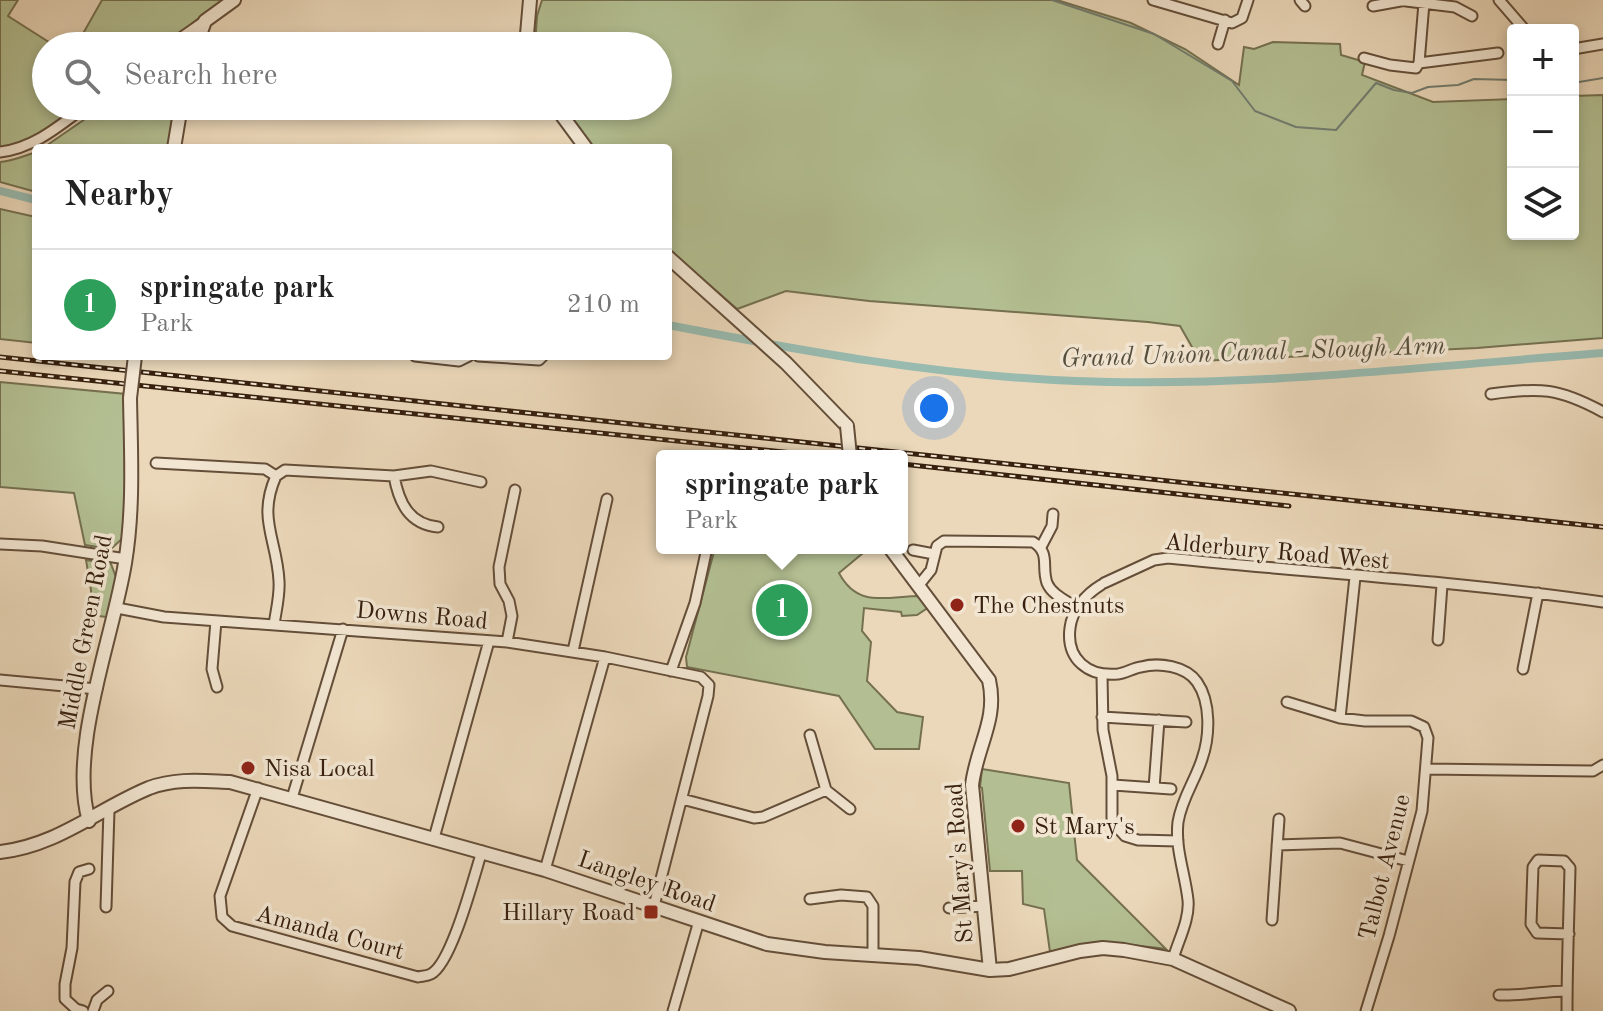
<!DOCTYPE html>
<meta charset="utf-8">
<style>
:root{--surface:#fff;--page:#f6f6f6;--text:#222;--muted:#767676;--line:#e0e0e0;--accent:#8f2418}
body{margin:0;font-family:"Old Standard TT",serif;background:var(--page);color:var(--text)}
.controls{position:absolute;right:24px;top:24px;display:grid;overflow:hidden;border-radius:8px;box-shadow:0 4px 12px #0003}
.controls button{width:72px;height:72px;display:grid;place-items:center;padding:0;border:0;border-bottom:2px solid var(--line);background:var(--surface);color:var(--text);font:40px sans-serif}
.you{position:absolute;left:934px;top:408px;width:28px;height:28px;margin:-20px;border:6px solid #fff;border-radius:50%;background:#1a73e8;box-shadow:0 0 0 12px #1a73e833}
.badge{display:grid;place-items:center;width:52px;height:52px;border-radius:50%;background:var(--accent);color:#fff;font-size:26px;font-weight:700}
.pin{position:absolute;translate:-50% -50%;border:4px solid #fff;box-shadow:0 2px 8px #0006}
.popup{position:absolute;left:656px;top:450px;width:252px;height:104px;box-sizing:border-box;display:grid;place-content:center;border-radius:8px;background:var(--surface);filter:drop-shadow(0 2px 6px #0005);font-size:26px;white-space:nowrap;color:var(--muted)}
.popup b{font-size:30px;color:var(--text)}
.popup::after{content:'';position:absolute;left:50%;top:100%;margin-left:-16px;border:16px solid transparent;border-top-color:var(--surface)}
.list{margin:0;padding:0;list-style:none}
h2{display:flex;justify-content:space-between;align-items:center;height:104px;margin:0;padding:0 32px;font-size:34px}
h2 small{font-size:26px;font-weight:400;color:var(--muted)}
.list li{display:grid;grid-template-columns:52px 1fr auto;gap:24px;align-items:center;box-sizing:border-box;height:112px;padding:0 32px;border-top:2px solid var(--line)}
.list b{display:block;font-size:30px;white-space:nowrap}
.list p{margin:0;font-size:26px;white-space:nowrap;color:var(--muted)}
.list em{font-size:26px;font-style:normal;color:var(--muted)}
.icon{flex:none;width:44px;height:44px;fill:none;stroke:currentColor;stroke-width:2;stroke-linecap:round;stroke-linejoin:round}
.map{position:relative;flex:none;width:1603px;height:1011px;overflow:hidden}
.search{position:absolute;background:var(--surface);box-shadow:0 4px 12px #0003;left:32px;top:32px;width:640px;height:88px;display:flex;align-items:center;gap:20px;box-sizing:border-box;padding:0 28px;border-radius:44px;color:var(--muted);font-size:30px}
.panel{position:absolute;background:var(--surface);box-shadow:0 4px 12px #0003;left:32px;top:144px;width:640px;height:216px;border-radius:8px}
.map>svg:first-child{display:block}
.green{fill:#b3bf92;stroke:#757050;stroke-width:2}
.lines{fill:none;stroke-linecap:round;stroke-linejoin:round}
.stream{stroke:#717c6f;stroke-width:2}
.canal{stroke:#98baaf;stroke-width:8}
.minor-casing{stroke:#644e39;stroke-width:13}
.tertiary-casing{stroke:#644e39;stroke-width:16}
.minor{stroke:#f2e6d2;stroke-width:9}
.tertiary{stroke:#f2e6d2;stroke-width:12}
.rail-casing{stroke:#37200e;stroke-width:5}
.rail{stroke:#f2e6d2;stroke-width:2;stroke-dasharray:6;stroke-linecap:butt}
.tertiary-bridge-casing{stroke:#644e39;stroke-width:16;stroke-linecap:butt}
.tertiary-bridge{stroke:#f2e6d2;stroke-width:12}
.poi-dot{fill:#8f2418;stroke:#f2e6d2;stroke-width:3}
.labels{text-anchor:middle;stroke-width:7;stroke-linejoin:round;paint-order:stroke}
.street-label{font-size:24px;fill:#37200e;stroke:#f2e6d2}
.poi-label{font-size:24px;fill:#37200e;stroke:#f2e6d2;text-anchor:start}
.water-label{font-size:26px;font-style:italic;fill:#544e3e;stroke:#f2e6d2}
</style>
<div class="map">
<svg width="1603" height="1011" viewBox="0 0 1603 1011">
<rect width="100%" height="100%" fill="#ebd8ba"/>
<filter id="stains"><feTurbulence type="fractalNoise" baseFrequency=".0025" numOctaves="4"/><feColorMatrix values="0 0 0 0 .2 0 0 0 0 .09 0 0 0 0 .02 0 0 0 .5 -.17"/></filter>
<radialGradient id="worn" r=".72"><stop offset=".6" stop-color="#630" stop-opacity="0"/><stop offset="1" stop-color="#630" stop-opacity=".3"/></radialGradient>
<path class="green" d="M0,0H18L8,16L55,46H46V106H82C56,125 32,141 0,148Z
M102,0H222L163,46H76Z
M542,0H1057L1131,23L1185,49L1239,85L1244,47L1254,49L1273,42L1340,44L1341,55L1365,62L1362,75L1433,102L1513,99V234H1573V96L1603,95V338L1477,348L1200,361L1180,326L1148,322L869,301L786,291L737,309L668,249V148H593L562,106H658V46H535L537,16Z
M104,106H177L168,148H43Z
M36,152V192L0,182V162C13,161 24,156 36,152Z
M0,209L36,217V343L0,339Z
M0,382L126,394L125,536L111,549L85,545L74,493L0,487Z
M715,548H869L839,573C858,609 887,596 920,596L929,607L917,615L902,616L901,612L864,608L862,631L871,642L867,681L897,712L923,717L919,749H875L839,696L687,667L686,657Z
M86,560L111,564L120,588L114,618L91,615V590Z
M982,769L1069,783L1077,860L1166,949C1122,943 1092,939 1050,952L1044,909L1023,904L1022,871H990L982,788L980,787Z"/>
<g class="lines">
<path class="stream" d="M1052,0L1154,34L1232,81L1255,111L1296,127L1336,130L1376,83L1394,90L1412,93L1428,87L1458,85L1474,79L1513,80
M1573,83L1603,78"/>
<path class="canal" d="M0,191L36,200
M668,325C803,351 938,376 1076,381C1251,388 1428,366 1603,353"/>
<g class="minor-casing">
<path id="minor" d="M1153,0L1232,23L1242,18L1248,0
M1300,0L1305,6
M1499,0L1525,30
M1406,1L1455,7L1472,16
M1373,6L1406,0
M1218,44L1225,20
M169,46L205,21
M1573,49L1603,44
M1364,58L1390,65L1416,68L1419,63L1498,53
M1419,63L1424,3
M0,152C34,148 59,126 86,106
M415,356L459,361L469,356
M478,356L539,360L543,356
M1491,394C1540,387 1559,388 1603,412
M156,463L265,469L276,476L285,470L394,476L431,471L481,482
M394,476C399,503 409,524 438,527
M0,544L42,546L126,559
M1041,547L1052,526L1053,514
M913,550L934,554
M1104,583L1154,560L1168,558C1313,573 1459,581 1603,602
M919,585L931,570L937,546L944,541L1033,542C1051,553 1041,566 1047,583C1052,595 1067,601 1077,608
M1101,585C1086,594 1072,610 1070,628C1066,659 1088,677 1118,674C1126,673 1133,668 1141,667C1159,662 1186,666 1197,682C1211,702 1210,736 1202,759C1195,781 1182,798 1178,822C1175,849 1185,873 1188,900C1190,919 1178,941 1173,959
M117,608L164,617L507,642L605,657L701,677L709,685L708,696L654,906
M216,621L212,669L217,687
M274,625C276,610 280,596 279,581C277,539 257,519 276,476
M1438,640L1442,585
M507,642L512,616L509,601L500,584L499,567L515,490
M573,651L607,499
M1523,669L1538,593
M671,671L695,603L707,548
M1102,675L1103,730L1112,776V818L1116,826L1125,836L1138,840L1178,841
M0,680L97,689
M1287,702L1340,718L1365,721H1411L1424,727L1428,738L1422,811L1389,936L1366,1011
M1102,717L1186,722
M1340,718L1355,577
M1426,769L1593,771L1603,765
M1113,785L1171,789
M258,788L220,896L222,917L232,926L418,977C423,976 427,976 431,974C452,963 474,876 482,851
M1154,788L1159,720
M826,790L850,809
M292,798L343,629
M682,799L754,818L763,817L826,790L810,735
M434,838L489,641
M1277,845L1340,843L1408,861
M545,870L605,657
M810,899L841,895L867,897L873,906V954
M106,907L109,810
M949,908L985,906
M1272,920L1279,819
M1499,995C1522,996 1544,991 1567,991
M83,1011L76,1009L65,999V984L72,948L75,882L79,872L89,869
M93,1011L97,1000L108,991
M673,1011L699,921
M1567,1011C1567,963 1569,915 1570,868L1564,861L1538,860L1533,867L1531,924L1537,933L1569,934"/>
</g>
<g class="tertiary-casing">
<path id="tertiary" d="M196,46L205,21L234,0
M526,46L530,0
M555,106L586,148
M174,148L181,106
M668,257L786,363L847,426
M890,548L989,680C998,720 977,745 972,785L990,970
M89,821C68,750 113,637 125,563C134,509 131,453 130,398
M0,852C57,846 98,809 149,788C176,778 202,781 230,782L545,870L767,944L825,952L919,958L990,970L1009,969L1080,951L1103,948L1124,950L1173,959L1289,1011"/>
</g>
<use href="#minor" class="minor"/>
<use href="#tertiary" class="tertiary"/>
<g class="rail-casing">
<path id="rail" d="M0,357L1603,527
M0,371L822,456
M902,464L1289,506"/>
</g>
<use href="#rail" class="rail"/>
<g class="tertiary-bridge-casing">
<path id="tertiary-bridge" d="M130,398L135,356
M847,426L850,456"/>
</g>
<use href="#tertiary-bridge" class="tertiary-bridge"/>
</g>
<g class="poi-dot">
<circle cx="957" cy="605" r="8"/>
<circle cx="248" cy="768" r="8"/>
<circle cx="1018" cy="826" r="8"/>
<rect x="643" y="904" width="16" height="16" rx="4"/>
</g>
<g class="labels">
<g class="street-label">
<text transform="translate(1277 551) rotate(5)" y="8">Alderbury Road West</text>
<text transform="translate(422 615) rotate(5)" y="8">Downs Road</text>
<text transform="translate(85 632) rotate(-79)" y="8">Middle Green Road</text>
<text transform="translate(959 863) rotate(-94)" y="8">St Mary's Road</text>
<text transform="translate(1384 867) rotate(-76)" y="8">Talbot Avenue</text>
<text transform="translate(647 881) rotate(19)" y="8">Langley Road</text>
<text transform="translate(330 932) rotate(15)" y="8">Amanda Court</text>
</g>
<g class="poi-label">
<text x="973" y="613">The Chestnuts</text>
<text x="264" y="776">Nisa Local</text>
<text x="1034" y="834">St Mary's</text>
<text x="635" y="920" text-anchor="end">Hillary Road</text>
</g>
<g class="water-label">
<text transform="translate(1253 351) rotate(-2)" y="9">Grand Union Canal - Slough Arm</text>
</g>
</g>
<rect width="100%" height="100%" filter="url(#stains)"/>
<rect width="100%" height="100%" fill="url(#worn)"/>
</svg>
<div class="controls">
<button>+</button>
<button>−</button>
<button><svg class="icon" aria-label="layers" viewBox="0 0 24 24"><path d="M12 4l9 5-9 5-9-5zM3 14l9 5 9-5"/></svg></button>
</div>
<div class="you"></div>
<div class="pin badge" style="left:782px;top:610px;background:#2e9e5b">1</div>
<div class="popup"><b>springate park</b>Park</div>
<div class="search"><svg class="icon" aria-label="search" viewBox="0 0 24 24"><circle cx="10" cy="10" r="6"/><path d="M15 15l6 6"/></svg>Search here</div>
<section class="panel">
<h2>Nearby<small></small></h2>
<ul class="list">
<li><span class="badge" style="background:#2e9e5b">1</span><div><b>springate park</b><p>Park</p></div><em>210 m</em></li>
</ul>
</section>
</div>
